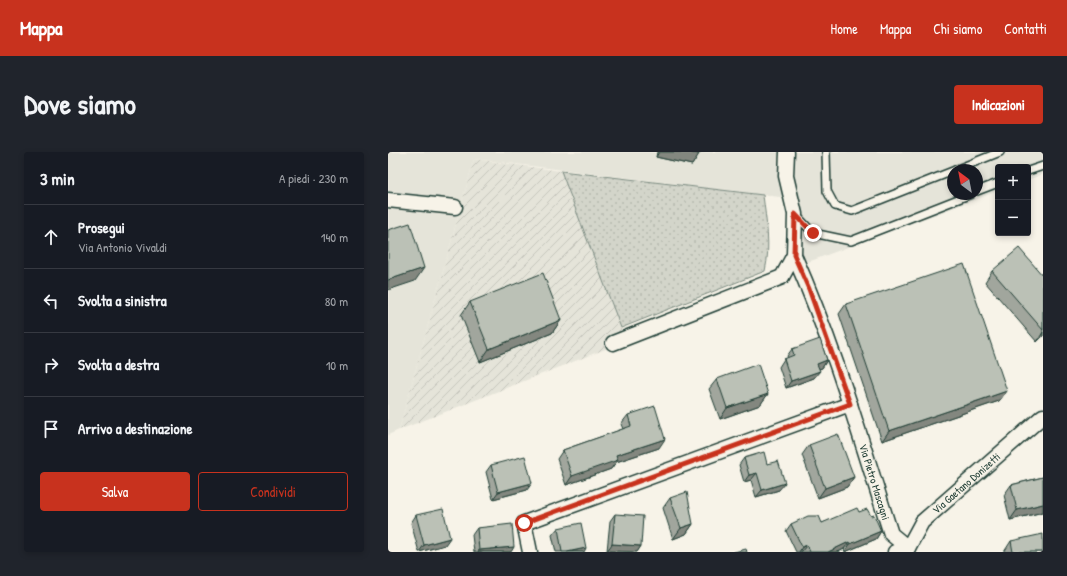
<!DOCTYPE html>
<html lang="it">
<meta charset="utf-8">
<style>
:root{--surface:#171b24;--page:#20242c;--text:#f1f3f6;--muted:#9ea1a6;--line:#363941;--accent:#c8321e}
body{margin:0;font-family:"Patrick Hand",sans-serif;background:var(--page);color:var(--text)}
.controls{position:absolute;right:12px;top:12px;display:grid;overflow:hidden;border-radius:4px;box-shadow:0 2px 6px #0003}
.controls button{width:36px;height:36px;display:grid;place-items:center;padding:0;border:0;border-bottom:1px solid var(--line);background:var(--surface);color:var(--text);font:20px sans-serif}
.compass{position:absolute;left:559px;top:12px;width:36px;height:36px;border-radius:50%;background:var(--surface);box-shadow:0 2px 6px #0003;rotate:328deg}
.stop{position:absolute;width:12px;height:12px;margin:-9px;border:3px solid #c8321e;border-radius:50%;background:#fff}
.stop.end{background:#c8321e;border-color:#fff;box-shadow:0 1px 4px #0008}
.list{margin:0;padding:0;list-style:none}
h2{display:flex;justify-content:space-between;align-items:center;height:52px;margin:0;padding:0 16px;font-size:17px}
h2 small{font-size:13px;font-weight:400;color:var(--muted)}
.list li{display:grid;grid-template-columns:26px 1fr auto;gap:12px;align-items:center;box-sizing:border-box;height:64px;padding:0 16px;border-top:1px solid var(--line)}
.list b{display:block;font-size:15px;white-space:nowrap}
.list p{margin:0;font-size:13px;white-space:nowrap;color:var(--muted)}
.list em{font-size:13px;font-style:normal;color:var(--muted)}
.actions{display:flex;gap:8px;padding:12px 16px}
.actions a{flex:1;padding:9px 0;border:1px solid var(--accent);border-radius:4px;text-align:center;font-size:14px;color:var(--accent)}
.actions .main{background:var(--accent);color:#fff}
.icon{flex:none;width:22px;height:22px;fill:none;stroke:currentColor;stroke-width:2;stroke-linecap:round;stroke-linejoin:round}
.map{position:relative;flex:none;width:655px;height:400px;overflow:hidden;border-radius:4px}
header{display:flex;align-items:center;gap:24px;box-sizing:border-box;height:56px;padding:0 20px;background:var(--accent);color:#fff}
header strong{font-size:19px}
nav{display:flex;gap:22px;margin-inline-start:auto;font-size:14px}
.intro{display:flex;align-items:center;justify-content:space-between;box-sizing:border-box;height:96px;padding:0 24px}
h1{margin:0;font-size:28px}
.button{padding:10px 18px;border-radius:4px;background:var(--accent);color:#fff;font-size:14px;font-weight:700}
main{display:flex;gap:24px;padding:0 24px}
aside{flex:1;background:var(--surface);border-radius:4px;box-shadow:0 2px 6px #0003}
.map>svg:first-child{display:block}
.built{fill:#e5e4d9;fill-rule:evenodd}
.industrial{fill:url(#industrial-furrows)}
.grass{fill:url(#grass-dots);stroke:#79897f}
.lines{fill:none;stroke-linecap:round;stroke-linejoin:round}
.service-casing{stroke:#1f3d34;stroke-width:10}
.minor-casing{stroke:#1f3d34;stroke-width:17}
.service{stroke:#f7f3e8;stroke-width:7}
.minor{stroke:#f7f3e8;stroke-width:14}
.wall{fill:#a1a69d;stroke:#1f3d34}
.shaded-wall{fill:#83877f;stroke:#1f3d34}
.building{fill:#bbc1b6;stroke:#1f3d34}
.route{stroke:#c8321e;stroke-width:5}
.labels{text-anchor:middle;stroke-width:3.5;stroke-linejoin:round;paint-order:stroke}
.street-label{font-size:11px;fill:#1f3d34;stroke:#f7f3e8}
</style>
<header>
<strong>Mappa</strong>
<nav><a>Home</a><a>Mappa</a><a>Chi siamo</a><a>Contatti</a></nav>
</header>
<div class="intro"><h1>Dove siamo</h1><a class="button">Indicazioni</a></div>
<main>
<aside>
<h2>3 min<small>A piedi · 230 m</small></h2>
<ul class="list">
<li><svg class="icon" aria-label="ahead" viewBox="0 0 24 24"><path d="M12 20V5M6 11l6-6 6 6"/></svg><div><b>Prosegui</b><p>Via Antonio Vivaldi</p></div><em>140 m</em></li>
<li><svg class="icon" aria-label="left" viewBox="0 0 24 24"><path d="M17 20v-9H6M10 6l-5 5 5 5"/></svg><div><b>Svolta a sinistra</b></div><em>80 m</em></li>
<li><svg class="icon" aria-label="right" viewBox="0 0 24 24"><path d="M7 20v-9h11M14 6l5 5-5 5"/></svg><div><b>Svolta a destra</b></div><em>10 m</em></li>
<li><svg class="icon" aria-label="arrive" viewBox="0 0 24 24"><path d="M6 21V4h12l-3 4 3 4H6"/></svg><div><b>Arrivo a destinazione</b></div></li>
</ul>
<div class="actions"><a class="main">Salva</a><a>Condividi</a></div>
</aside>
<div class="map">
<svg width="655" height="400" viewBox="0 0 655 400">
<defs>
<pattern id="industrial-furrows" width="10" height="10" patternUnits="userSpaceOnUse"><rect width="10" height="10" fill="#e5e4d9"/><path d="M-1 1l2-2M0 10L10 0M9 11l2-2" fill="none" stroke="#c4c4bb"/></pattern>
<pattern id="grass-dots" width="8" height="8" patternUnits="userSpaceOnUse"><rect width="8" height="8" fill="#d3d5ca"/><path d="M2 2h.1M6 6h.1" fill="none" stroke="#b5b8ae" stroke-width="1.8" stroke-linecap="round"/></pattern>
</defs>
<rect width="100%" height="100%" fill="#f7f3e8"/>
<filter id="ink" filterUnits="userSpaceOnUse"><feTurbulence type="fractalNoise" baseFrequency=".025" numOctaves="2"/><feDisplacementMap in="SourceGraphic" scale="8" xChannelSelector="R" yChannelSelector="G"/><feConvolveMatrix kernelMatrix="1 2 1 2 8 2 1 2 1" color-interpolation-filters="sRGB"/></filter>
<g filter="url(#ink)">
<path class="built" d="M0,0H396L400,46L86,7L11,278L0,283Z
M403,0H655V22L640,28V15H610V39L420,110L411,102L401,25ZM565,18H589V42H565Z"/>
<path class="industrial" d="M86,7L173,19L238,189L11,278Z"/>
<path class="grass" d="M173,19L375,43C378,69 383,94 377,119L233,176Z"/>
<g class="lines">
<g class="service-casing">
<path id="service" d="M438,0L439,39L447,54L464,59L565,19
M567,18L612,0
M640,19L655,14
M589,39L610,31
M408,63L425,81L463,89L583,42"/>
</g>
<g class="minor-casing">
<g id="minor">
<path d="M0,48L67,55"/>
<path id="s1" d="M406,103C446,193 473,288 503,382L520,396"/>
<path d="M225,191L394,125L406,103L407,62L398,24L399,0"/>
<path d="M142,400L136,371L462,252"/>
<path id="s2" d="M507,400L520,396L534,370L655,264"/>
</g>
</g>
<use href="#service" class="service"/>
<use href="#minor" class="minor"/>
</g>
<path class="wall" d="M269,0H312L304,13L268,5Z
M604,119L655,124V184L649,190L597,130Z
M82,150L173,168L164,181L92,210L73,163Z
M458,152L619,239L611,249L494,289L451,162Z
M404,197L439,208L434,216L431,217L426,226L398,236L391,215L396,207L400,206L399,204Z
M329,227L380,242L372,253L332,267L321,237Z
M240,263L271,296L228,310L223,317L178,333L169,307L175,298L235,277L233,272Z
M421,293L466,325L459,335L430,346L414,303Z
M356,306L379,312L391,338L368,345L363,328L356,330L351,313Z
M103,313L139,338L105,347L98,320Z
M655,325V360L622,368L616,343L623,333Z
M282,346L305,372L298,382L285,387L275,356Z
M471,360L483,364L493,379L488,387L457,400L456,397L450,400H408L398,379L403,372L434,371Z
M227,362L253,394L249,400L219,399L222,369Z
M28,363L57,393L31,400L23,371Z
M89,376L123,400H86L84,383Z
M170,376L196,400H168L164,383Z
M623,389L655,400H616Z"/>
<path class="shaded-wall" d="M271,0H300L311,2L304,13L268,5Z
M36,116L27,129L0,138V128Z
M173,168L164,181L92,210L101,197Z
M655,180V184L649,190Z
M439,208L434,216L424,219L429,212Z
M432,219L426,226L398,236L403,229Z
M619,239L611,249L494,289L501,279Z
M380,242L372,253L332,267L339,256Z
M277,287L271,296L228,310L223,317L178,333L184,324L228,303Z
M369,321L363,328L356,330L361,323Z
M466,325L459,335L430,346L437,336Z
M144,331L139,338L105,347L110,340Z
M397,331L391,338L368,345L374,338Z
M655,352V360L622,368L629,358Z
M305,372L298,382L285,387L293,376Z
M493,379L488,387L457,400L462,392Z
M62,386L57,393L31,400L36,393Z
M461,390L456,397L450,400H440Z
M224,392L253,394L249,400L219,399Z
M419,393L413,400H411L414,395Z
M126,395L123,400H90L91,398Z
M198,396L196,400H179Z"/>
<path class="building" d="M300,0H312L311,2Z
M22,71L36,116L0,128V78Z
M631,96L655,124V178L604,119Z
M576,112L619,239L501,279L458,152Z
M155,121L173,168L101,197L82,150Z
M432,187L439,208L429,212L432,219L403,229L396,207L406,203L404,197Z
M370,212L380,242L339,256L329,227Z
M267,254L277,287L228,303L230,308L184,324L175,298L243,274L240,263Z
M450,282L466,325L437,336L421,293Z
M376,300L379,312L390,309L397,331L374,338L369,321L361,323L356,306Z
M137,304L144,331L110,340L103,313Z
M655,325V352L629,358L623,333Z
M299,340L305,372L293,376L282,346Z
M469,356L471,360L479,357L483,364L486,363L493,379L462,392L461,390L440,400H422L419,393L414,395L403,372L420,364H431L434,371Z
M55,357L62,386L36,393L28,363Z
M227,362L255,364L253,394L224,392Z
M193,371L198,396L179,400H174L170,376Z
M124,372L126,395L91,398L89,376Z
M655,382V400H625L623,389Z
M358,397L359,400H346Z"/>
</g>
<g class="lines" filter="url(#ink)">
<path class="route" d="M136,371L462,252L421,137L406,103L407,62L425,81"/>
</g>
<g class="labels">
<g class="street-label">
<text dy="4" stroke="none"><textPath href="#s1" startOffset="241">Via Pietro Mascagni</textPath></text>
<text dy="4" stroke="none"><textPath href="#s2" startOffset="102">Via Gaetano Donizetti</textPath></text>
</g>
</g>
</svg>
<div class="controls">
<button>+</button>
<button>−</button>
</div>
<svg class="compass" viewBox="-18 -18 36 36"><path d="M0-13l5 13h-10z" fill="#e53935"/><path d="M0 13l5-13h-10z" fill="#9ea1a6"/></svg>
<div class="stop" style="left:136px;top:371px"></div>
<div class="stop end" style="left:425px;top:81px"></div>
</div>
</main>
